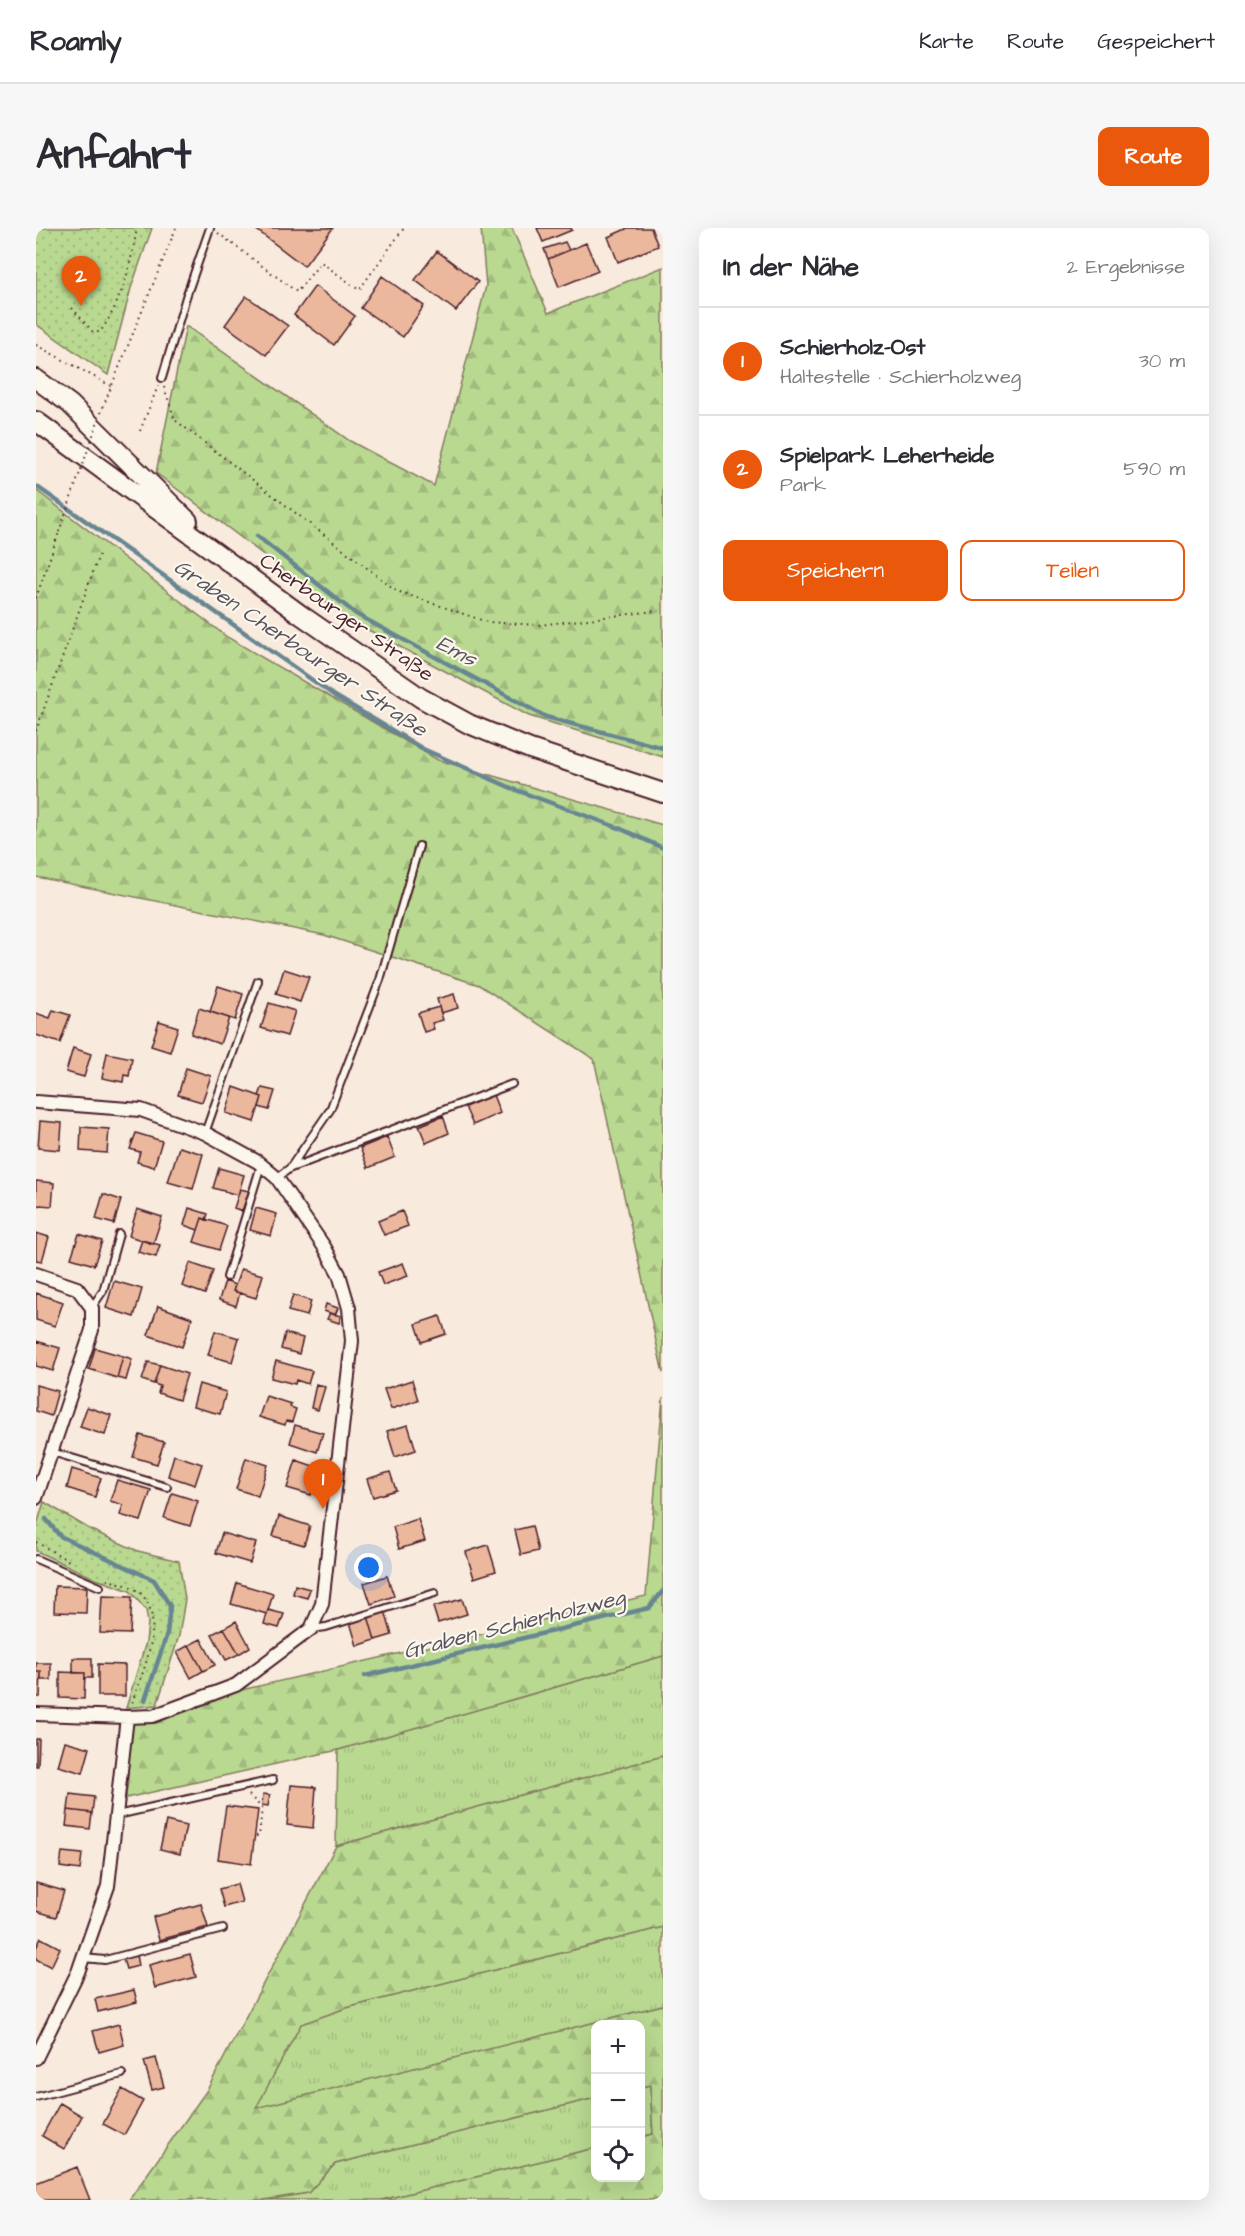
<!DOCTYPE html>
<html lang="de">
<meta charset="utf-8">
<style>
:root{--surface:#fff;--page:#f7f7f7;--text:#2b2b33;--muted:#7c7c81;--line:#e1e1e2;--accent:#ea580c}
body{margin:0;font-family:"Architects Daughter",sans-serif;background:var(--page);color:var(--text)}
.controls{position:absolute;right:18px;bottom:18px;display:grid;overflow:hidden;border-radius:12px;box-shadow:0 6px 24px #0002}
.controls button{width:54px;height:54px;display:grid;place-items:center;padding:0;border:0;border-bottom:2px solid var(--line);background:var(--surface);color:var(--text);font:30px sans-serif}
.you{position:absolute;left:333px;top:1340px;width:21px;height:21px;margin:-15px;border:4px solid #fff;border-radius:50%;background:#1a73e8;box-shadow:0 0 0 9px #1a73e833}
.badge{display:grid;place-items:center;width:39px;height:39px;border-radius:50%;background:var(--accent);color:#fff;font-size:20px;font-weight:700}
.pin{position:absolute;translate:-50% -50px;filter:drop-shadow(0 2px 3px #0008)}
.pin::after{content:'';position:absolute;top:32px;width:21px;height:18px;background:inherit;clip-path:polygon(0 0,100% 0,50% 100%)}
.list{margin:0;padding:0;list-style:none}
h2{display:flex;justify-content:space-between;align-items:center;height:78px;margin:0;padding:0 24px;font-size:26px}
h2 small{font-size:20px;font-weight:400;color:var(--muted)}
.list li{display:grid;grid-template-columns:39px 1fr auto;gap:18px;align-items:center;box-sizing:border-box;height:108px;padding:0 24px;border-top:2px solid var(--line)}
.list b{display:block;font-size:22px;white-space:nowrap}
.list p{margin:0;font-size:20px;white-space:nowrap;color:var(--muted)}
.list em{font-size:20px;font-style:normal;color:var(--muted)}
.actions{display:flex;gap:12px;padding:18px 24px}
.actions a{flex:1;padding:14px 0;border:2px solid var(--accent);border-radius:12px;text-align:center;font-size:21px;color:var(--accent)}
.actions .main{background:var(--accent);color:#fff}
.icon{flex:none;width:33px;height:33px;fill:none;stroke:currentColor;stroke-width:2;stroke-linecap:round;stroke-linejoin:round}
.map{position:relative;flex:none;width:627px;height:1972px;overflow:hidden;border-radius:12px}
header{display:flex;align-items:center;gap:36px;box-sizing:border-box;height:84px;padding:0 30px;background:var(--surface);border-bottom:2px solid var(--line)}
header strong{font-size:28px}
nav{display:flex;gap:33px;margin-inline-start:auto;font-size:21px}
.intro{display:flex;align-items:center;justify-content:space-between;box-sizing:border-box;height:144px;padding:0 36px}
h1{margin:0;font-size:42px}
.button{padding:15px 27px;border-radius:12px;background:var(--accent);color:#fff;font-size:21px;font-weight:700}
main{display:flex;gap:36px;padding:0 36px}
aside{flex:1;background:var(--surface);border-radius:12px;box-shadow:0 6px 24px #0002}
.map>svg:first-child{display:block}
.grass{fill:url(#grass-tufts);stroke:#827c5e;stroke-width:1.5}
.forest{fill:url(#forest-firs);stroke:#827c5e;stroke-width:1.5}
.park{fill:url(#park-dots);stroke:#827c5e;stroke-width:1.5}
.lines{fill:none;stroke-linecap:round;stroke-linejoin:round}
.stream{stroke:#678692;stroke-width:4.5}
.building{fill:#ebb89d;stroke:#4a1f2b;stroke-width:1.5}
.service-casing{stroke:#4a1f2b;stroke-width:10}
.minor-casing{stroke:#4a1f2b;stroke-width:16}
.primary-casing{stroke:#4a1f2b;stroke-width:22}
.path{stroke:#4a1f2b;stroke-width:2;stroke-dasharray:1.5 4.5;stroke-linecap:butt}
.service{stroke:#fbf7ec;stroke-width:6}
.minor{stroke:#fbf7ec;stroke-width:12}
.primary{stroke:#fbf7ec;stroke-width:18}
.path-bridge{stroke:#4a1f2b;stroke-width:2;stroke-dasharray:1.5 4.5;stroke-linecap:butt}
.labels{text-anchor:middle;stroke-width:4.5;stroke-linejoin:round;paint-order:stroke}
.street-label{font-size:21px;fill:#4a1f2b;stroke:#fbf7ec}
.water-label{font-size:22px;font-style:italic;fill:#59535f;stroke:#fbf7ec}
</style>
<header>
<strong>Roamly</strong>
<nav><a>Karte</a><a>Route</a><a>Gespeichert</a></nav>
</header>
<div class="intro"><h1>Anfahrt</h1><a class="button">Route</a></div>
<main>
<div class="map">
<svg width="627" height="1972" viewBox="0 0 627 1972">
<defs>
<pattern id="grass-tufts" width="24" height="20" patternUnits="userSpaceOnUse" patternTransform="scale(1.5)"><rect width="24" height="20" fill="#b9d991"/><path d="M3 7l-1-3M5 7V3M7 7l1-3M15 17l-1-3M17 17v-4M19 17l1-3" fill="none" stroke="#a1ba7d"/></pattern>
<pattern id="forest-firs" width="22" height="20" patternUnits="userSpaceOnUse" patternTransform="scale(1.5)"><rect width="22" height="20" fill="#b9d991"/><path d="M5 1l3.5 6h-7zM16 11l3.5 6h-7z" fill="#a1ba7d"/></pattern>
<pattern id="park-dots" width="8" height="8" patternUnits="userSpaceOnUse" patternTransform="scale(1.5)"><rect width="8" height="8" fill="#b9d991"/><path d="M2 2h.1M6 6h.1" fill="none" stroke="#a1ba7d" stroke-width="1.8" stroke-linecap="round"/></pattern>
</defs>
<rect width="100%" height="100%" fill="#f8eadc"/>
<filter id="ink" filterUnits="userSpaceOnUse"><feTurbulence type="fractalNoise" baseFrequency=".0167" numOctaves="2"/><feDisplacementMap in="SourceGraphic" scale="12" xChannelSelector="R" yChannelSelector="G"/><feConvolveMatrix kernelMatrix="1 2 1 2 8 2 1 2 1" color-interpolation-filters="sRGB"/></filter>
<g filter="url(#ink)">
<path class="grass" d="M627,1428V1528L300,1618L302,1522Z
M627,1699V1777L219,1881L265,1796L310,1780Z
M614,1857L617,1906L605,1909V1859Z
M559,1870V1920L346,1972H228L272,1965L299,1936Z"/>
<path class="forest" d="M445,0H476L512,85L627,39V529L493,488L312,391L120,245L150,98L314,213L398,258L450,58Z
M0,262L191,409L402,532L627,597V1145L558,831L443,757L288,707L0,649Z
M627,1169V1428L302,1522L90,1570L96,1493L201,1463L610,1368Z
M627,1528V1699L310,1780L265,1796L220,1880L627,1777V1972H346L559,1920L560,1950H604L605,1909L617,1906L614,1857L605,1859L604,1796H560L559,1870L299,1936L272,1965L228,1972H93L171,1862L300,1618Z"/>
<path class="park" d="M0,0H116L95,60L72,147L0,96Z
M8,1274L55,1302L102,1323L143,1333L149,1371L143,1408L121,1477L90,1480L110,1414L112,1395L110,1382L94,1363L60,1351L0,1323V1300Z"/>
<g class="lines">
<path class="stream" d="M0,258L299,468L387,521L480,562L583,600L627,620
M221,308L320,386L510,489L627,520
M10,1291L24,1308L118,1352L134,1378L131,1406L109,1472
M329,1448L613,1380L627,1363"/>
</g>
<path class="building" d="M218,0H297L268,38Z
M501,0H535L536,2L507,14Z
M590,0H615L622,18L582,34L572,9L590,1Z
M529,14L533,22L512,31L508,21Z
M550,15L562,43L523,59L512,31Z
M401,23L442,54L420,83L379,52Z
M346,48L388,78L367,109L325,80Z
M279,58L319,88L298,117L258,87Z
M210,68L252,98L230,127L189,97Z
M248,741L273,749L264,774L240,766Z
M182,758L207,766L199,792L174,784Z
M418,766L422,780L405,785L401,771Z
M233,775L259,783L251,808L225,800Z
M403,779L407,792L396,795L398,801L388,804L382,785Z
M163,780L193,790L184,816L155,806Z
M17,782L34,787L24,815L0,807V785L14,790Z
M123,793L142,799L134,824L115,818Z
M37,820L55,826L48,849L30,844Z
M71,825L96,830L93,848L88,847L87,854L66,850Z
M150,840L175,848L166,874L142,867Z
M198,859L226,869L218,894L190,885Z
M226,860L239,863L233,882L223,879L226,869L223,868Z
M457,867L464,885L437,897L429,879Z
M407,888L413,905L390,915L383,898Z
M4,893L26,895L24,922L2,920Z
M45,899L73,901L71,925L44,923Z
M100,905L126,913L118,939L101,934L104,924L94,921Z
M351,909L359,929L332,940L324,920Z
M143,919L167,926L157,961L132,954Z
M183,940L208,947L202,967L177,960Z
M0,953L18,955L16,978L4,977L0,980Z
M204,961L213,963L206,983L198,980Z
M67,966L85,972L78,996L60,991Z
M153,980L172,986L170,992L166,990L162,1002L148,997Z
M220,980L241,986L235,1008L214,1002Z
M101,981L126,989L117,1016L93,1008Z
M366,983L372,998L348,1007L342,993Z
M166,990L191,998L183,1022L158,1014Z
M0,1005L13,1009L6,1033L0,1032Z
M43,1006L66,1013L58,1037L35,1030Z
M106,1012L124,1017L120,1029L102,1024Z
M154,1035L177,1043L169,1066L146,1058Z
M367,1035L372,1048L347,1057L342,1044Z
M205,1041L227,1047L220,1070L197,1063Z
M78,1053L106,1061L98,1089L70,1080Z
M189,1053L199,1057L197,1063L204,1065L200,1078L183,1072Z
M0,1065L27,1074L19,1098L0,1092Z
M257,1067L275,1073L271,1088L252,1083Z
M290,1076L302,1080L299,1087L288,1083Z
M122,1078L156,1090L146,1119L112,1107Z
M294,1085L305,1088L303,1095L291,1091Z
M404,1088L410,1106L386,1114L380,1096Z
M179,1103L203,1110L196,1134L172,1127Z
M249,1105L267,1110L263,1126L245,1121Z
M0,1113L24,1120L17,1143L0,1138Z
M59,1120L87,1128L81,1150L53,1141Z
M87,1128L96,1131L90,1152L81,1150Z
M240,1133L276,1143L272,1156L260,1152L259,1156L235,1150Z
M112,1134L124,1137L118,1156L106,1152Z
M124,1137L151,1146L143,1172L122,1165L124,1158L118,1156Z
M376,1152L382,1172L355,1181L348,1161Z
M163,1156L190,1164L184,1186L157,1179Z
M280,1156L289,1159L282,1182L275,1180Z
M0,1157L22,1163L15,1188L0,1183Z
M230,1168L255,1176L254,1179L260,1181L256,1194L250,1193L249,1197L223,1189Z
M51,1179L75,1187L69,1207L44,1199Z
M259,1197L287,1205L281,1224L254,1215Z
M372,1197L380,1222L359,1229L351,1203Z
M104,1207L128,1214L121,1236L97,1229Z
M138,1227L166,1236L159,1257L132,1248Z
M210,1230L232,1237L222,1268L200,1261Z
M260,1232L283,1240L275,1267L251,1260Z
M36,1241L65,1250L59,1269L31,1260Z
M354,1244L360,1262L337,1269L331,1251Z
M81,1252L115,1262L105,1293L84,1287L87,1277L74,1273Z
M136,1265L162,1273L154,1298L128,1290Z
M243,1288L274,1298L268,1317L237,1308Z
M382,1291L389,1313L363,1321L357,1299Z
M496,1298L502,1323L485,1327L479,1302Z
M186,1305L220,1315L214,1335L180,1325Z
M452,1317L460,1343L438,1350L430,1324Z
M351,1348L358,1368L335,1376L328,1355Z
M201,1355L237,1366L231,1386L195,1376Z
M259,1357L274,1361L271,1370L257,1366Z
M19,1358L51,1359L50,1385L18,1384Z
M66,1368L96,1369L94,1406L64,1405Z
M426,1371L431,1386L402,1395L397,1379Z
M232,1382L248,1386L243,1400L228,1396Z
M349,1383L356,1407L339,1412L332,1388Z
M332,1388L339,1412L321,1418L314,1394Z
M200,1393L214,1419L203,1426L188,1400Z
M188,1400L203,1426L190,1432L176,1406Z
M165,1411L179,1437L167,1443L153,1417Z
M153,1417L167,1443L155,1450L141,1424Z
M37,1430H56V1450H49V1445H37Z
M0,1435H15V1452H5V1444H0Z
M62,1436L89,1437V1468H62Z
M0,1444H5L4,1469H0Z
M24,1444L49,1445L48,1471L24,1470Z
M0,1511H3L2,1538H0Z
M29,1513L54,1520L47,1545L22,1538Z
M255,1557L280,1559L277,1600L251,1597Z
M34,1566L58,1569L56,1585L32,1582Z
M227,1566L234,1567L232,1578L226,1577Z
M190,1578L222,1582L215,1636L182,1631Z
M32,1582L56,1585L54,1601L30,1598Z
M130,1593L150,1598L144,1626L124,1621Z
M26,1624L46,1626L44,1642L24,1639Z
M0,1655L28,1663L20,1689L0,1683Z
M201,1656L206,1674L188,1679L183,1661Z
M165,1676L172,1699L123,1712L117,1689Z
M5,1710L24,1720L15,1739L0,1731V1720Z
M154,1726L160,1749L119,1760L113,1737Z
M100,1727L102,1738L90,1741L87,1731Z
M98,1762L101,1774L62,1784L59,1771Z
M83,1796L88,1817L63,1824L57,1803Z
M120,1830L128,1859L116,1862L108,1833Z
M86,1861L107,1873L88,1907L67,1896Z
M24,1875L46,1888L28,1921L6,1908Z
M41,1939L54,1972H0V1955Z"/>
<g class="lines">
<g class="service-casing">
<path id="service" d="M126,150L150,69L174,0
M169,905L222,753
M255,940L476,856
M241,950L254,940L294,882L344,752L383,618
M191,1049L225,937
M56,1079L67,1063L83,1006
M16,1224L131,1259
M0,1331L64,1359
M276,1401L290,1399L399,1365
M81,1587L237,1552
M47,1730L69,1732L187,1701
M0,1869L86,1846"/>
</g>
<g class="minor-casing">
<path id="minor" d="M0,874L105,882L169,905L222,934L241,950L289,1020L303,1046L313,1080L316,1113L286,1376L275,1401L200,1457L117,1488L91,1489L0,1486
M0,1046L41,1060L56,1080V1102L0,1270
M0,1830L42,1744L72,1658L91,1489"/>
</g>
<g class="primary-casing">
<path id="primary" d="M0,151L34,176L152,293
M0,193L265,387L385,470L433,496L494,521L627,565"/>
</g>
<path class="path" d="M182,5L261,64L285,34L323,62L368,0
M36,80L57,104H64C86,74 95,36 101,0
M0,117L75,158
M128,159L139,192L361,363L451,394L503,397L627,382
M67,179L140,0
M104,203L122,158
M0,370L23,304
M0,503L63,327
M0,1314L33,1333
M71,1352C79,1354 90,1356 97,1360C136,1382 106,1445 96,1475
M213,1567L226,1580L223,1608H218"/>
<use href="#service" class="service"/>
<use href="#minor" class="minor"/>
<use href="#primary" class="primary"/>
<path class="path-bridge" d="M23,304L67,179"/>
</g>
</g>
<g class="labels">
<g class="street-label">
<text transform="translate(311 389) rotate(35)" y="7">Cherbourger Straße</text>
</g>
<g class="water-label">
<text transform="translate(265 419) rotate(34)" y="8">Graben Cherbourger Straße</text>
<text transform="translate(421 422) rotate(28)" y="8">Ems</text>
<text transform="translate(478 1395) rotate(-14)" y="8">Graben Schierholzweg</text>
</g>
</g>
</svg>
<div class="controls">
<button>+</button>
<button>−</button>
<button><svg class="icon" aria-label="locate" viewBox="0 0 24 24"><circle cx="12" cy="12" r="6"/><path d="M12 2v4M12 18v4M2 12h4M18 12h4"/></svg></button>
</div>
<div class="you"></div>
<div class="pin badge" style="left:287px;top:1281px">1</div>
<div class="pin badge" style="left:45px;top:78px">2</div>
</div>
<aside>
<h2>In der Nähe<small>2 Ergebnisse</small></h2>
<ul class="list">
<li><span class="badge">1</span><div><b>Schierholz-Ost</b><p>Haltestelle · Schierholzweg</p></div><em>30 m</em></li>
<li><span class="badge">2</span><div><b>Spielpark Leherheide</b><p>Park</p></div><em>590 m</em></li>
</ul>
<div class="actions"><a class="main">Speichern</a><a>Teilen</a></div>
</aside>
</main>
